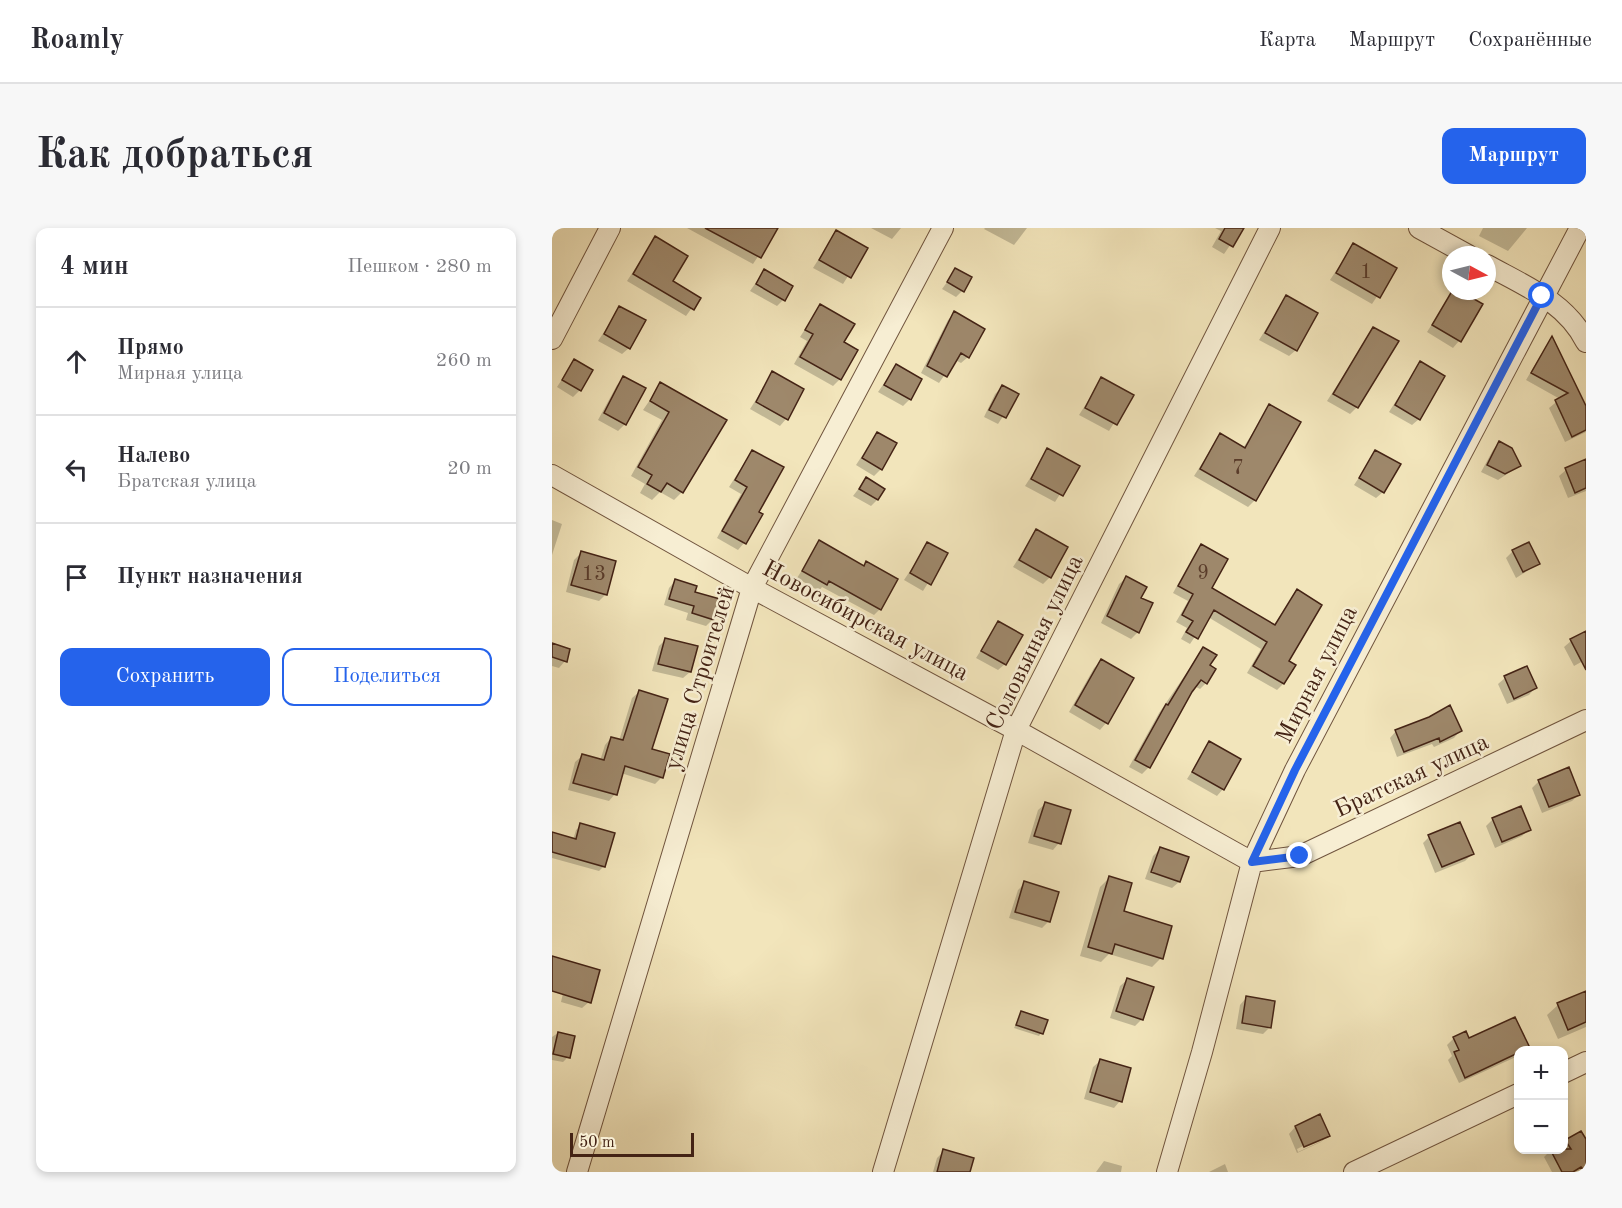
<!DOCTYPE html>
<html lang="ru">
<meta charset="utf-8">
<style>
:root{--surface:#fff;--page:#f7f7f7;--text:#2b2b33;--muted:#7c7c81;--line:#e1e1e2;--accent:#2563eb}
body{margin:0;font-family:"Old Standard TT",serif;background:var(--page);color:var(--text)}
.controls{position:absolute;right:18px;bottom:18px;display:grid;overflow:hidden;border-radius:12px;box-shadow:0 3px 9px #0003}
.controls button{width:54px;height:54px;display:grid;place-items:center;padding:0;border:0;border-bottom:2px solid var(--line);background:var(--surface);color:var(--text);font:30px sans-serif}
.compass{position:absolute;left:890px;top:18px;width:54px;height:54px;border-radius:50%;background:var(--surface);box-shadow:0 3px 9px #0003;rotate:97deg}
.scale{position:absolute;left:18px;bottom:15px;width:124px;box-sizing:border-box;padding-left:6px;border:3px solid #442315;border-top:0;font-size:16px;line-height:21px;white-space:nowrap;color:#442315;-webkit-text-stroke:4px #f7eed3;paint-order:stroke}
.stop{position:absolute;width:18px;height:18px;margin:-14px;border:4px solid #2563eb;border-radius:50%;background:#fff}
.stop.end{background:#2563eb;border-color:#fff;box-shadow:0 2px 6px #0008}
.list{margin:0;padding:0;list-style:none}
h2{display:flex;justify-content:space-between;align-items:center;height:78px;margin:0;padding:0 24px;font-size:26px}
h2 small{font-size:20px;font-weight:400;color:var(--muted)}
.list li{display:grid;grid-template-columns:39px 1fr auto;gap:18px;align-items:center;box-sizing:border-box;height:108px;padding:0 24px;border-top:2px solid var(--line)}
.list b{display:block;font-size:22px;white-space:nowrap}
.list p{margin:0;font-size:20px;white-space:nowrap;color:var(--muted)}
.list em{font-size:20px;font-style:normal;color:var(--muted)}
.actions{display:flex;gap:12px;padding:18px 24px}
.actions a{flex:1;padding:14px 0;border:2px solid var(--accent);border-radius:12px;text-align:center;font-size:21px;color:var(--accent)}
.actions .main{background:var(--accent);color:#fff}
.icon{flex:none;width:33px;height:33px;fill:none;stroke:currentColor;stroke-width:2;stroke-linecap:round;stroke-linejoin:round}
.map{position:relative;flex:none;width:1034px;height:944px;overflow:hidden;border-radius:12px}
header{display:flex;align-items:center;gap:36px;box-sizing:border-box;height:84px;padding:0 30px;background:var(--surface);border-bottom:2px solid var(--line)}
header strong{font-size:28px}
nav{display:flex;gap:33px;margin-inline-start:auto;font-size:21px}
.intro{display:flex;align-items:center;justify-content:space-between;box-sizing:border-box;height:144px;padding:0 36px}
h1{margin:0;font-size:42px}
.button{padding:15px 27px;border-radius:12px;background:var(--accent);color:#fff;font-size:21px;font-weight:700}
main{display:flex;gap:36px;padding:0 36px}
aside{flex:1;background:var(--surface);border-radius:12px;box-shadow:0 3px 9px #0003}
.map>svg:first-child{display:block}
.shadow{fill:#0003;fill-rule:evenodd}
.building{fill:#9e886b;stroke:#442315;stroke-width:1.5}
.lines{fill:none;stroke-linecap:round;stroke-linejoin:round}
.minor-casing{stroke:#70543e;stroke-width:22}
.minor{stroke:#f7eed3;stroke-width:20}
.route{stroke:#2563eb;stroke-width:8}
.labels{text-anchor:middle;stroke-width:5;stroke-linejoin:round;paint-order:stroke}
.number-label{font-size:21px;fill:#5a3c2a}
.street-label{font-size:24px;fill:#442315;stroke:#f7eed3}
</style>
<header>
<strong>Roamly</strong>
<nav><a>Карта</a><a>Маршрут</a><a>Сохранённые</a></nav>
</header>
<div class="intro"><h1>Как добраться</h1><a class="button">Маршрут</a></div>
<main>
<aside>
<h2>4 мин<small>Пешком · 280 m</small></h2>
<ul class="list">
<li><svg class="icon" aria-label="ahead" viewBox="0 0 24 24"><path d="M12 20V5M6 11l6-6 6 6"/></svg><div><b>Прямо</b><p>Мирная улица</p></div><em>260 m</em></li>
<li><svg class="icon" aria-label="left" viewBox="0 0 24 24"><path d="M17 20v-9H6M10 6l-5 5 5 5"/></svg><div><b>Налево</b><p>Братская улица</p></div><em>20 m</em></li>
<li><svg class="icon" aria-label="arrive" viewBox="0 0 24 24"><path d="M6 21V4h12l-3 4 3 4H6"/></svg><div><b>Пункт назначения</b></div></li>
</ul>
<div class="actions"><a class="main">Сохранить</a><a>Поделиться</a></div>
</aside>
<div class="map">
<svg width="1034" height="944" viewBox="0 0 1034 944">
<rect width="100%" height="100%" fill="#f2e5bb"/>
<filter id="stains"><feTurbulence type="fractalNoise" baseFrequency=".00333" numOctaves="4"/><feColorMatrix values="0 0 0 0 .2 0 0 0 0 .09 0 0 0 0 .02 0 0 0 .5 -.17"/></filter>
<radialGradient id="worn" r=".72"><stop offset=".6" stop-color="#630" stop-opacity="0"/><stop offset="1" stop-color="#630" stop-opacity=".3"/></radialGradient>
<path class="shadow" d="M135,0H225L201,36Z
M319,0H349L340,11Z
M475,0L462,17L432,1L433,0Z
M663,0H690L672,26L660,19L669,3Z
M931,0H975L956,23L927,8Z
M284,4L314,20L291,56L261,40Z
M103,10L119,54L147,70L134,88L75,53Z
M801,17L843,41L820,76L778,52Z
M404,42L410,63L404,69L390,61Z
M212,43L231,72L225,78L198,63Z
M901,63H905L907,113L901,120L875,104Z
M734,69L744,122L737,128L707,112Z
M268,78L290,114L288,151L281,158L242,136L255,113L248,109Z
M68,80L77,120L70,126L46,113Z
M402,85L416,129L409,135L403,132L387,155L369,145L396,92Z
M822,100L805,179L798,186L775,173Z
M999,110L1034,182V204L1013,214L997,180L1008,171L974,152Z
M22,133L28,162L21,169L5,159Z
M868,135L867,191L860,197L837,184Z
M344,138L358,171L351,178L326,164Z
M221,145L234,191L228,198L198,181Z
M72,150L73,196L66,203L46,192L65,157Z
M550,151L579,167L557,203L527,187Z
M109,156L173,193L130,264L122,272L108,264L100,272L88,265L93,256L79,248L110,192L91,182Z
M450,159L465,167L446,196L432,189L443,166Z
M718,178L703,272L696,279L642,248L668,207L691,220Z
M325,205L329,241L322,248L304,237Z
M947,215L967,238L946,252L929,244L941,222Z
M496,222L526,238L503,274L473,258Z
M200,223L205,284L192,315L186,322L165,310L189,266L177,259Z
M824,224L831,264L824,270L802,257Z
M1034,233V263L1016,270L1007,248L1014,242Z
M314,251L325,272L319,278L301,268Z
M0,292L10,296L0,327Z
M484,303L498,349L491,356L461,339Z
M268,314L311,339L314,335L328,381L322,387L270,359L267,363L245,350Z
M376,316L394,326L371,363L352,352Z
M650,318L658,361L721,398L745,363L731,456L725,462L695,445L709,421L656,389L638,416L629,411L635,400L624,394L636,373L621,365L643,325Z
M961,323L986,336L964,350L954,330Z
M29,325L54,366L47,373L14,364L22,332Z
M574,350L587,371L586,404L579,411L549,395L567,356Z
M123,353L161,391L154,398L134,392L136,385L112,377L117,360Z
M447,394L453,436L446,442L424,430Z
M114,411L138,444L131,450L100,443L107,418Z
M1019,413L1031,433L1022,438L1012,419Z
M0,417L13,433L7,440L0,438Z
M651,421L656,438L654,455L648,461L642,458L597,539L590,546L577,539L607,485Z
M549,433L580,451L554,495L548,502L517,484L542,440Z
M953,450L983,460L977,467L955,476L946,456Z
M87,464L98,522L110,549L103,556L69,545L63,566L57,573L16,562L23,534L30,528L48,533L53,517L59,510L67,513L80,470Z
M844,503H908L902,510L882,519L880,516L845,529L838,510Z
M658,515L671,561L665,568L635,551Z
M987,553L1026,567L1020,573L990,585L980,560Z
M493,576L507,615L501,622L476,615L486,582Z
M941,591L977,601L970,608L943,620L934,598Z
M29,597L52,638L47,643L0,630V606L21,612L24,602Z
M877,609L920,626L913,633L883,645L871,615Z
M608,621L627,654L620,660L593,651L601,628Z
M557,650L570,684L609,730L600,739L557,726L549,734L528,728L548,659Z
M473,655L497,693L490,700L457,690L466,662Z
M16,743L37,774L30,780L9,774Z
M575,752L590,791L583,798L558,790L568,758Z
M1034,765V799L1006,811L995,787L1006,777Z
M694,770L718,799L711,806L684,801L688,777Z
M470,784L489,805L487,808L462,800Z
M6,805L16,829L11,834L0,832V809Z
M902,810L916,813L976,820L966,822V828L907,855L896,832L900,828L895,817Z
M548,833L568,873L562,880L532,871L541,839Z
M767,888L776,907L769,914L745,925L737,906L743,899ZM770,909V913L746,924L745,921Z
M1029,905L1034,939L1024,944H1000L992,929L999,922H1011V915Z
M392,923L416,944H381L385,930Z
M552,933L570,938L569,944H544Z
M673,936L676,944H657Z"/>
<path class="building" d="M153,0H226L209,30Z
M673,0H692L681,19L667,11Z
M284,2L316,20L299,50L267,32Z
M103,8L136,28L121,53L149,70L142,82L81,46Z
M801,15L845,40L828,70L784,45Z
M403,40L420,49L412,64L395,54Z
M212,41L241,58L233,73L204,56Z
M900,63H908L931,76L909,114L880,97Z
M734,67L766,85L745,123L713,105Z
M268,76L303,96L292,114L306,122L289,152L248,129L261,106L253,102Z
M67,78L94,92L78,121L52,106Z
M402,83L433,101L417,130L409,125L395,149L375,138Z
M821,99L847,113L806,180L781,166Z
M1000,108L1034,178V202L1020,209L1003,172L1016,165L979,145Z
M22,131L41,142L29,163L10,152Z
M868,133L893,148L868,192L843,177Z
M344,136L370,151L359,172L332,157Z
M220,143L252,161L236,192L204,174Z
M71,148L94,160L74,197L52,185Z
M549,149L582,167L565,197L533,180Z
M108,154L175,192L131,265L115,255L109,264L95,256L100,247L86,239L117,184L98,173Z
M450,157L467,166L454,190L437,182Z
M717,176L749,194L704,273L648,241L668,205L693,220Z
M325,204L345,215L330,242L310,230Z
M947,213L960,220L969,238L953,246L935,237Z
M495,220L528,238L511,268L479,251Z
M200,222L232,239L207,284L211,286L194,316L170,303L195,259L183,252Z
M823,222L849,236L832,265L807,250Z
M1034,231V260L1023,265L1013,240Z
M314,249L333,261L326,272L307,261Z
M484,301L516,319L499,350L467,332Z
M267,312L312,338L314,333L346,351L329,382L277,353L275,357L250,343Z
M375,314L396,325L379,357L358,345Z
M977,314L988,336L971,344L960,322Z
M649,316L676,331L660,360L723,397L745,361L770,377L737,433L744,437L732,456L701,438L715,414L662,382L646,411L634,404L641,393L630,387L641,366L626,358Z
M29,323L64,333L55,367L19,357Z
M574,348L595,359L589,370L601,375L587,405L555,388Z
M123,351L145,358L143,364L168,371L162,392L140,385L142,378L117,371Z
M446,393L471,407L454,437L429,423Z
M1034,403V442L1018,411Z
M113,410L146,418L139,444L106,436Z
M0,415L18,421L15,434L0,429Z
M651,419L665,427L658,437L664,441L655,456L649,452L640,464L598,540L583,532L614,476L616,477Z
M549,431L582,450L556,496L523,477Z
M975,438L985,460L962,471L952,448Z
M87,462L116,471L100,521L118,526L111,550L73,538L65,567L21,555L30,526L52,532L59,509L71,512Z
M898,477L910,503L888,514L887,510L852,524L843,502L877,489Z
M657,513L689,531L672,562L640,544Z
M1017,539L1028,567L997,579L986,552Z
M493,574L519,582L509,616L482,608Z
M969,578L979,602L950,614L940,590Z
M908,594L922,626L890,639L876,607Z
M28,595L63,605L53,639L0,624V604L24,611Z
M608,619L637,629L628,654L599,644Z
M557,648L580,655L572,683L620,698L611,731L563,716L560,726L536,719Z
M472,653L507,664L498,694L463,684Z
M0,728L48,742L39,775L0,763Z
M575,750L602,759L591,792L564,783Z
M1034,763V794L1016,802L1005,775Z
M694,768L723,773L719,800L690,795Z
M469,783L496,792L491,806L464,797Z
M963,789L978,820L966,822V825L913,850L902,824L907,822L901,809L914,803L917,810Z
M6,804L23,808L18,830L1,826Z
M548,831L579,840L570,874L538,864Z
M768,886L778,908L752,919L743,898Z
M1029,903L1034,911V944L1029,939L1021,944H1010L998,921H1019L1013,912Z
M391,921L422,930L418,944H385Z"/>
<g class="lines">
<g class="minor-casing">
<path id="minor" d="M867,0L916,27
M935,37C973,58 1014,74 1034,114
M0,111L58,0
M0,247L200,360L464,502L700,634L748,628L1034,492
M1011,845L1034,834
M25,944L200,360L391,0
M331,944L464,502L718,0
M615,944L650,824L700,634L743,542L1028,0
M802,944L966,866"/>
</g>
<use href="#minor" class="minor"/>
</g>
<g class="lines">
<path class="route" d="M748,628L700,634L743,542L990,68"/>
</g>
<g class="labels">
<g class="number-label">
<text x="814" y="50">1</text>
<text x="686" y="246">7</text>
<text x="651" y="351">9</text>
<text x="42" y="352">13</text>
</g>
<g class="street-label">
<text transform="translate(314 392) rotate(28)" y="8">Новосибирская улица</text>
<text transform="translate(482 414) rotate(-64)" y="8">Соловьиная улица</text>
<text transform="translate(764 446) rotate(-63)" y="8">Мирная улица</text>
<text transform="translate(147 450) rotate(-73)" y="8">улица Строителей</text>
<text transform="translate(859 547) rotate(-25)" y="8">Братская улица</text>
</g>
</g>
<rect width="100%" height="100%" filter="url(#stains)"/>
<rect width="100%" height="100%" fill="url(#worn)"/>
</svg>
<div class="controls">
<button>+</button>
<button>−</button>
</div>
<svg class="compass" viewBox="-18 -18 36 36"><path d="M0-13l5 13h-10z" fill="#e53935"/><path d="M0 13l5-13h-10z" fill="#7c7c81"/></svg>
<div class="scale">50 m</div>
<div class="stop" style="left:990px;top:68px"></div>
<div class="stop end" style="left:748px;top:628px"></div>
</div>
</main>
